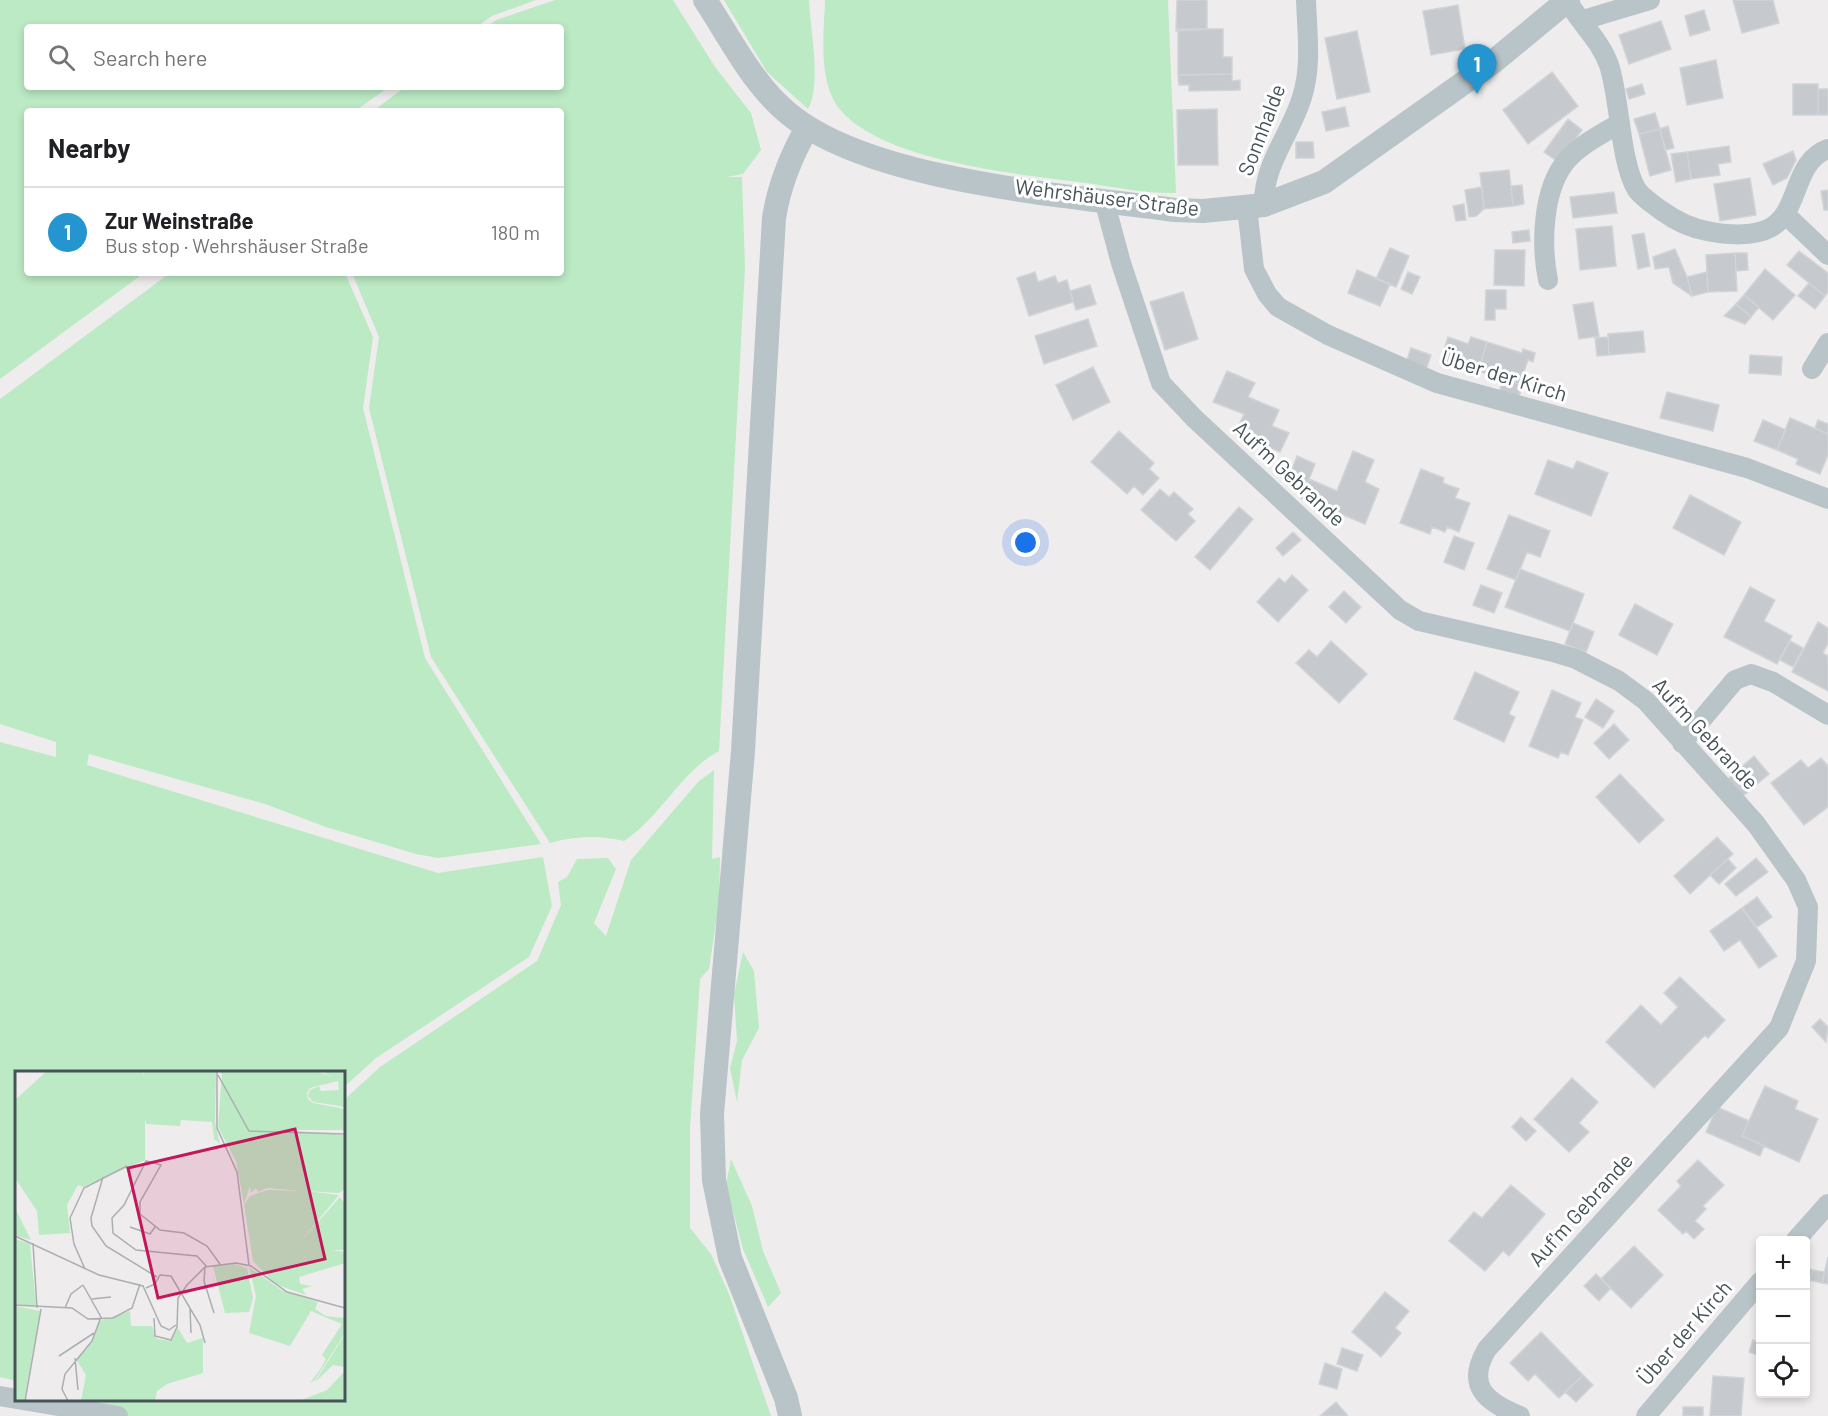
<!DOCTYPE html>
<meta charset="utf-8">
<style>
:root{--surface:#fff;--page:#f6f6f6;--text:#202124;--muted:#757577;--line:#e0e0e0;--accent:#2595cf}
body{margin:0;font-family:Barlow,sans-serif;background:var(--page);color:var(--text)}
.controls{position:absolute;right:18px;bottom:18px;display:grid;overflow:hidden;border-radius:6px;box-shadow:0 3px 9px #0003}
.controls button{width:54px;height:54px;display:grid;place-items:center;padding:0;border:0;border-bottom:2px solid var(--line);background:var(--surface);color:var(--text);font:30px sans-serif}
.you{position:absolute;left:1026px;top:543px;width:21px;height:21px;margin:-15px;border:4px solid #fff;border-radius:50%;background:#1a73e8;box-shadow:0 0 0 9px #1a73e833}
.badge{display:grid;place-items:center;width:39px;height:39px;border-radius:50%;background:var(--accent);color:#fff;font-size:20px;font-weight:700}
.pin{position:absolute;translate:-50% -50px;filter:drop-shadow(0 2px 3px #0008)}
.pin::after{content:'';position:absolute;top:32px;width:21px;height:18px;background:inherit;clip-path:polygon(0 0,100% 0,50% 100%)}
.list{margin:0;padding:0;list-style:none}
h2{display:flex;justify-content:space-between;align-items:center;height:78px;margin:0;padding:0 24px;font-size:26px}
h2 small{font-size:20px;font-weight:400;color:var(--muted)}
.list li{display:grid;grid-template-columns:39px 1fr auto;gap:18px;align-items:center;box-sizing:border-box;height:90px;padding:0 24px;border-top:2px solid var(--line)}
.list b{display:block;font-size:22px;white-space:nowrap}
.list p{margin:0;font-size:20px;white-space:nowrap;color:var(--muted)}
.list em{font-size:20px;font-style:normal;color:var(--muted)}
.icon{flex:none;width:33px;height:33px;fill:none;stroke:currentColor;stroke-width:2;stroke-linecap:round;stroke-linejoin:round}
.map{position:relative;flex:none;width:1828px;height:1416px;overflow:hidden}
.search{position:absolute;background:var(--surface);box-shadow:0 3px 9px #0003;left:24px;top:24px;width:540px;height:66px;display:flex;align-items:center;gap:15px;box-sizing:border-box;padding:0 21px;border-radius:6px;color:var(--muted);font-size:22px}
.panel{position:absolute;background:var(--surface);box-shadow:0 3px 9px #0003;left:24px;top:108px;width:540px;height:168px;border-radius:6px}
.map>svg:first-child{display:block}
.green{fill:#bceac4}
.building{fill:#c6cace;stroke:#d0d4d7;stroke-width:1.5}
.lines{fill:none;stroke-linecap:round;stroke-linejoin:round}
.minor{stroke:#b8c4c8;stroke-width:20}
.tertiary{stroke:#b8c4c8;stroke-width:24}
.labels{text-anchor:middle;stroke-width:6;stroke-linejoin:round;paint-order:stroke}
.street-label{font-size:21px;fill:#465358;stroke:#fff}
.inset-road{fill:none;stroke:#abafb1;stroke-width:1.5}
.view{fill:#c2185b;fill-opacity:0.15;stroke:#c2185b;stroke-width:3}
.inset-edge{fill:none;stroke:#465358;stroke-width:3}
</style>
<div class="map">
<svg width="1828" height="1416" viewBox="0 0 1828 1416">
<rect width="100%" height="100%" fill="#efeced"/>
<path class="green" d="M0,0H536L492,16L476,27H27V87H389L355,111H27V273H144L0,379Z
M555,0H673L715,67L751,113L761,150L743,174L727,177H742L745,268L719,751C680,772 661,817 624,841C598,835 576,836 550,843L431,657L369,408L379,337L352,273H561V111H373L405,87H561V27H487L496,20Z
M724,0H809C810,30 822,83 808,109L767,72Z
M825,0H1168L1176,193C1147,194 1116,187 1086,183C1020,174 880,162 838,107C818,80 824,32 825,0Z
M170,273H345L373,337L363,408L425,658L541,844L438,858L416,854L326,827L265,804L89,754L87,765L438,873L543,857L552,906L529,957L376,1058L344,1087V1072H16V1381L0,1377V742L56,757V742L0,724V399Z
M714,770L712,859L720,857L719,903L709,969L700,979L690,1128V1228L711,1254L729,1294L771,1416H69L72,1400H344V1100L380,1067L537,961L561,905L558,882L567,877L577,859L608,858L616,869L594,923L606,936L631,860L698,782Z
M743,952L754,971L759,1028L742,1060L737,1102L730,1068L737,1041L734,994Z
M731,1159L752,1206L763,1251L781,1293L768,1307L743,1249L726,1185Z"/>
<path class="building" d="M1177,0H1207V29L1176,31Z
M1733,0H1773L1779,23L1742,33Z
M1458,5L1465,49L1431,55L1423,11Z
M1704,10L1710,30L1690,36L1685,16Z
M1661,21L1671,49L1629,64L1619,35Z
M1178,29H1223V57H1232V74L1178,75Z
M1357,31L1370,92L1337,99L1325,38Z
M1716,60L1723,98L1687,105L1680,68Z
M1552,72L1578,106L1528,144L1503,110Z
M1232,74V81L1240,80V90L1189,91V85H1179L1178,75Z
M1642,84L1645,94L1629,99L1626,89Z
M1793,84H1818V115H1793Z
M1818,89H1828V115H1818Z
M1345,107L1349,126L1326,131L1322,112Z
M1217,109L1218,165H1178L1177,110Z
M1655,113L1660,129L1639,134L1634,119Z
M1568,119L1582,130L1558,162L1544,152Z
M1668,126L1674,148L1665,150L1660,129Z
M1660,129L1671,170L1650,176L1639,134Z
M1296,142H1313L1314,158H1296Z
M1729,146L1731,162L1718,164L1720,175L1691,179L1687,152Z
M1793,151L1796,160L1787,178L1773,185L1763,164Z
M1687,152L1691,179L1676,182L1671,154Z
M1509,170L1513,206L1484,209L1480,173Z
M1750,178L1756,215L1720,221L1714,184Z
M1522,185L1524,204L1513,206L1511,186Z
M1482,187L1484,209L1476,216L1469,217L1465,190Z
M1828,190V210H1824L1821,191Z
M1614,192L1617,213L1573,218L1570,197Z
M1464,204L1466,220L1456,221L1453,206Z
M1612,226L1616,266L1580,270L1576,229Z
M1529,230L1530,241L1513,243L1512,232Z
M1644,233L1650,266L1638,269L1632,235Z
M1390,248L1409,256L1396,287L1376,279Z
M1675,249L1687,277L1692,296L1673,283L1669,267L1655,269L1653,257Z
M1495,250H1525L1524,286L1494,285Z
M1799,251L1828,273V292L1825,296L1787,265Z
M1735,253H1747L1748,270L1736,271Z
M1735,253L1737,291L1708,292L1706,255Z
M1765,269L1795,295L1773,320L1744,295Z
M1357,270L1390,284L1380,306L1348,293Z
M1035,272L1038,282L1055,276L1058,283L1067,280L1073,302L1029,316L1017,278Z
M1408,272L1420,277L1412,294L1401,289Z
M1707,272L1708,292L1692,296L1687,277Z
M1809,283L1825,296L1815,309L1798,296Z
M1090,285L1096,304L1076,310L1070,291Z
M1486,290H1506V309H1495V320H1485Z
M1183,292L1198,339L1165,350L1150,302Z
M1744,295L1759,307L1751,317L1736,304Z
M1593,302L1599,336L1579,339L1573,305Z
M1736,304L1751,317L1745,324L1724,316Z
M1088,319L1097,346L1044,364L1035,336Z
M1643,331L1645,352L1609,355L1608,334Z
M1448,337L1468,344L1471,337L1487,342L1478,371L1441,359Z
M1608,337L1609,355L1597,356L1595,338Z
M1487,342L1522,353L1523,349L1535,353L1533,362L1528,360L1520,384L1478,371Z
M1411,348L1431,355L1426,370L1406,363Z
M1750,355L1782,357L1781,375L1749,373Z
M1093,367L1110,402L1073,420L1056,385Z
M1227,371L1255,383L1248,397L1279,410L1272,426L1289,433L1280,452L1261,444L1262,440L1237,429L1244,414L1213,402Z
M1503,379L1523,385L1518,399L1499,393Z
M1667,392L1719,405L1713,431L1660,418Z
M1790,418L1828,434V455L1820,474L1796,464L1798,459L1777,450Z
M1763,420L1786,430L1777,450L1754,441Z
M1818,420L1828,424V434L1815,428Z
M1119,431L1154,463L1149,469L1159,478L1143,495L1134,486L1127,494L1091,462Z
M1353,451L1374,460L1365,482L1379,489L1365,524L1301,498L1309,479L1337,491Z
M1297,456L1315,464L1307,484L1289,477Z
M1548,460L1573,469L1577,461L1608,473L1591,516L1535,494Z
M1421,469L1444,478L1443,483L1459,489L1455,498L1470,503L1459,532L1447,527L1445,532L1432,527L1430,534L1400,523Z
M1160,489L1169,497L1174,492L1193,509L1188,514L1195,521L1176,541L1141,510Z
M1690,495L1741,522L1724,555L1673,528Z
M1239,507L1253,519L1210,570L1195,557Z
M1509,515L1550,531L1540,557L1527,552L1516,580L1487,569Z
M1293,532L1301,540L1283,556L1276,548Z
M1454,536L1474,543L1464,570L1444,562Z
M1520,569L1584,594L1570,631L1505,607Z
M1292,575L1308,590L1278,622L1257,602L1279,578L1285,583Z
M1481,585L1502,593L1494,613L1473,605Z
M1750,587L1775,600L1764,621L1792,636L1777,664L1724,637Z
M1344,591L1361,607L1346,623L1329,607Z
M1635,604L1673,624L1657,655L1619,635Z
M1818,622L1828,628V643L1823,653L1828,656V691L1792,672Z
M1573,623L1594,632L1586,652L1565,644Z
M1331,641L1367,674L1339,703L1296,663L1309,650L1317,657Z
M1790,641L1803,648L1793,667L1780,660Z
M1475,672L1519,692L1509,714L1515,717L1504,742L1454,719Z
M1552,690L1581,703L1575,717L1583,720L1568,755L1561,752L1558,758L1529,746Z
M1596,699L1614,711L1603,728L1585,717Z
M1614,724L1629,740L1609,759L1594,743Z
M1754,756L1769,774L1743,796L1728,779Z
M1821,758L1828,766V807L1804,825L1771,783L1801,760L1808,768Z
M1620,774L1664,820L1639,843L1596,797Z
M1717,837L1733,854L1690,894L1674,876Z
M1756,858L1768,872L1736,896L1725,884Z
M1728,859L1736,868L1719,884L1710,875Z
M1757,897L1772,917L1757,927L1742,908Z
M1742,908L1777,956L1759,968L1740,940L1724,951L1710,931Z
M1680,977L1725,1020L1708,1038L1705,1035L1654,1088L1606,1042L1641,1005L1661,1025L1678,1007L1664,993Z
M1820,1019L1828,1027L1826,1042L1812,1027Z
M1572,1078L1598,1102L1579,1123L1589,1132L1569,1152L1534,1119Z
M1765,1086L1798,1101L1795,1109L1818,1119L1799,1162L1742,1136Z
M1717,1107L1749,1121L1742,1136L1764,1146L1760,1156L1706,1132Z
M1521,1117L1536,1131L1526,1141L1512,1127Z
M1698,1160L1724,1185L1703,1206L1706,1209L1695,1221L1704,1229L1694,1239L1686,1231L1683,1234L1658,1210L1681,1186L1677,1181Z
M1511,1185L1545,1214L1509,1256L1503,1251L1485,1271L1449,1241L1474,1212L1482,1218Z
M1634,1246L1663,1275L1631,1308L1601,1279Z
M1828,1257V1284L1822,1283Z
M1806,1268L1813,1270L1808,1289L1806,1288Z
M1813,1270L1825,1272L1822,1283L1810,1280Z
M1596,1274L1611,1288L1599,1301L1584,1286Z
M1385,1292L1409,1311L1395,1328L1401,1333L1381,1357L1352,1332Z
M1541,1332L1583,1375L1559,1398L1535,1374L1528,1381L1510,1363Z
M1753,1340L1760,1343V1356L1749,1352Z
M1342,1348L1363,1355L1357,1371L1337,1364Z
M1325,1363L1342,1369L1337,1389L1319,1384Z
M1583,1375L1593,1385L1576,1402L1565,1392Z
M1713,1376L1744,1378L1741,1416H1710Z
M1336,1402L1348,1416H1320Z
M1683,1407H1703V1416H1683Z"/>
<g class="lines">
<path class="minor" d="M1567,0C1580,23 1600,40 1609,65C1620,98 1620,163 1637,190C1643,198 1654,205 1662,211C1676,221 1690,228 1707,231C1726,235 1753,237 1770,228C1801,211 1792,162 1828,149
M1583,20L1650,0
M1104,200L1121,263L1161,383L1194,418L1400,610L1419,621L1553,652L1576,659L1619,681L1646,701L1756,824L1796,880L1808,907L1806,961L1779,1028L1487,1349C1465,1386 1486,1402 1520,1416
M1264,205C1263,164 1291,134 1302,97C1312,66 1307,32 1306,0
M1247,207L1254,269L1267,294L1278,307L1328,335L1437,383L1747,468L1828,499
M1785,214L1828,255
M1548,280C1541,245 1542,189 1567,160C1581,144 1602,134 1620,123
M1812,369L1828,343
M1682,743L1735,680L1751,674L1773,682L1828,715
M1796,1240L1828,1204
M0,1396L118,1416
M1646,1416L1760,1282"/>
<path class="tertiary" d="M705,0C730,38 753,85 789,114C872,182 1067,195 1175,210L1203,211L1264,205L1324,182L1493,62L1568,0
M790,1416L786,1398L730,1258L714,1180L712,1114L743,751L774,218C779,186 791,156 807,128"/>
</g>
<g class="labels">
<g class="street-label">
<text transform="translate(1262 130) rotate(-69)" y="7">Sonnhalde</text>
<text transform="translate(1107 198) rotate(7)" y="7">Wehrshäuser Straße</text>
<text transform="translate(1504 376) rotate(17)" y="7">Über der Kirch</text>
<text transform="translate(1289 474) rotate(43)" y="7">Auf'm Gebrande</text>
<text transform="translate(1705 734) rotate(47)" y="7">Auf'm Gebrande</text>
<text transform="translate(1581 1210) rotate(-48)" y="7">Auf'm Gebrande</text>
<text transform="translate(1685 1333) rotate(-49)" y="7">Über der Kirch</text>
</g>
</g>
<g transform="translate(15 1071)">
<rect width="330" height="330" fill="#efeced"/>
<path d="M32,0H43L40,3L44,0H128L129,5V0H201L200,51L205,73L199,68L197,51L166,49L165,55L131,53L130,48V89L68,116L63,114L52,134L55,162L24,164L22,140L0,107V29ZM204,0H301L318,6L305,0H330V37L325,35L298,31L293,25L295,19L304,15L306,20L324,19L323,10L298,16L294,18L292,23L293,28L298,32L329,38L330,59H274L330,64V118L324,122L290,120L324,124L285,171L325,126L330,133V179H317L330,181V192L284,206L285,213L297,215L287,218L291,224L260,213L238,190L229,134L235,125L252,119L286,120L252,117L243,121L241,117L236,122L235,115L229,133L221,90L203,56L207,3ZM0,137L16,169L0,164ZM0,168L15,173L21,235L0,233ZM220,193L232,197L238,227L234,241L210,242L198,195ZM234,196L266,219L303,231L300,238L311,245L328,247L330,242V262L300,309L295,312L305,299L311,288L307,284L327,253L296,240L275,275L234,262L241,225ZM0,235L25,240L9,330H0ZM115,240L116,255H137L142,268L155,270L163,257L172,272L188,267V302L152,313L142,320L140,330H66L71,304L61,288L77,272L85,250ZM329,265L330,296L318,294L300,311ZM330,300V330H284L312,319Z" fill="#bceac4"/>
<path class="inset-road" d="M202,0V57L222,101L234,194M203,4L234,60L330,63M88,106L76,147L77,155L91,175L142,206M115,156L135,163L140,156M0,165L84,204L128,215L146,255L154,259L161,254M18,172L22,237M190,196L189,210L199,242M192,196L182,185L121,179L98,162L97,147L109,134L131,90L146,94L125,131V143L145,159L169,162L192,175L205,193M70,198L59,173L55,147L69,117L112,95M131,217L140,213L145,204L156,205L185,254L190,272M77,228L96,226M0,234L57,237L73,248L98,247L117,237L125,213M50,237L56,223L68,214M175,237L176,262M139,247L140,265L156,269L162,256L163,227L172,214L190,196L221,192L236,195L272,221L330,237M44,285L79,262M60,287L63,319M10,330L26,238M53,330L47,318L50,303L77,270L86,246L68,214"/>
<path class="view" d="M280,58L310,188L143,227L113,97Z"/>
<rect width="330" height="330" class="inset-edge"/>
</g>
</svg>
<div class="controls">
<button>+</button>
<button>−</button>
<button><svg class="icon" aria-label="locate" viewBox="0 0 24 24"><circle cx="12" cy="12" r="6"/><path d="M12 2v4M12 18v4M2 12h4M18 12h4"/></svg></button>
</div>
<div class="you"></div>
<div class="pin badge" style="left:1477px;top:94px">1</div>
<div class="search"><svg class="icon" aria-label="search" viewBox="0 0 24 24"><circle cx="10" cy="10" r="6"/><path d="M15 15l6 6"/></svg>Search here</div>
<section class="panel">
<h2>Nearby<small></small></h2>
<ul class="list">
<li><span class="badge">1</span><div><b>Zur Weinstraße</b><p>Bus stop · Wehrshäuser Straße</p></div><em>180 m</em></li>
</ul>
</section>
</div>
